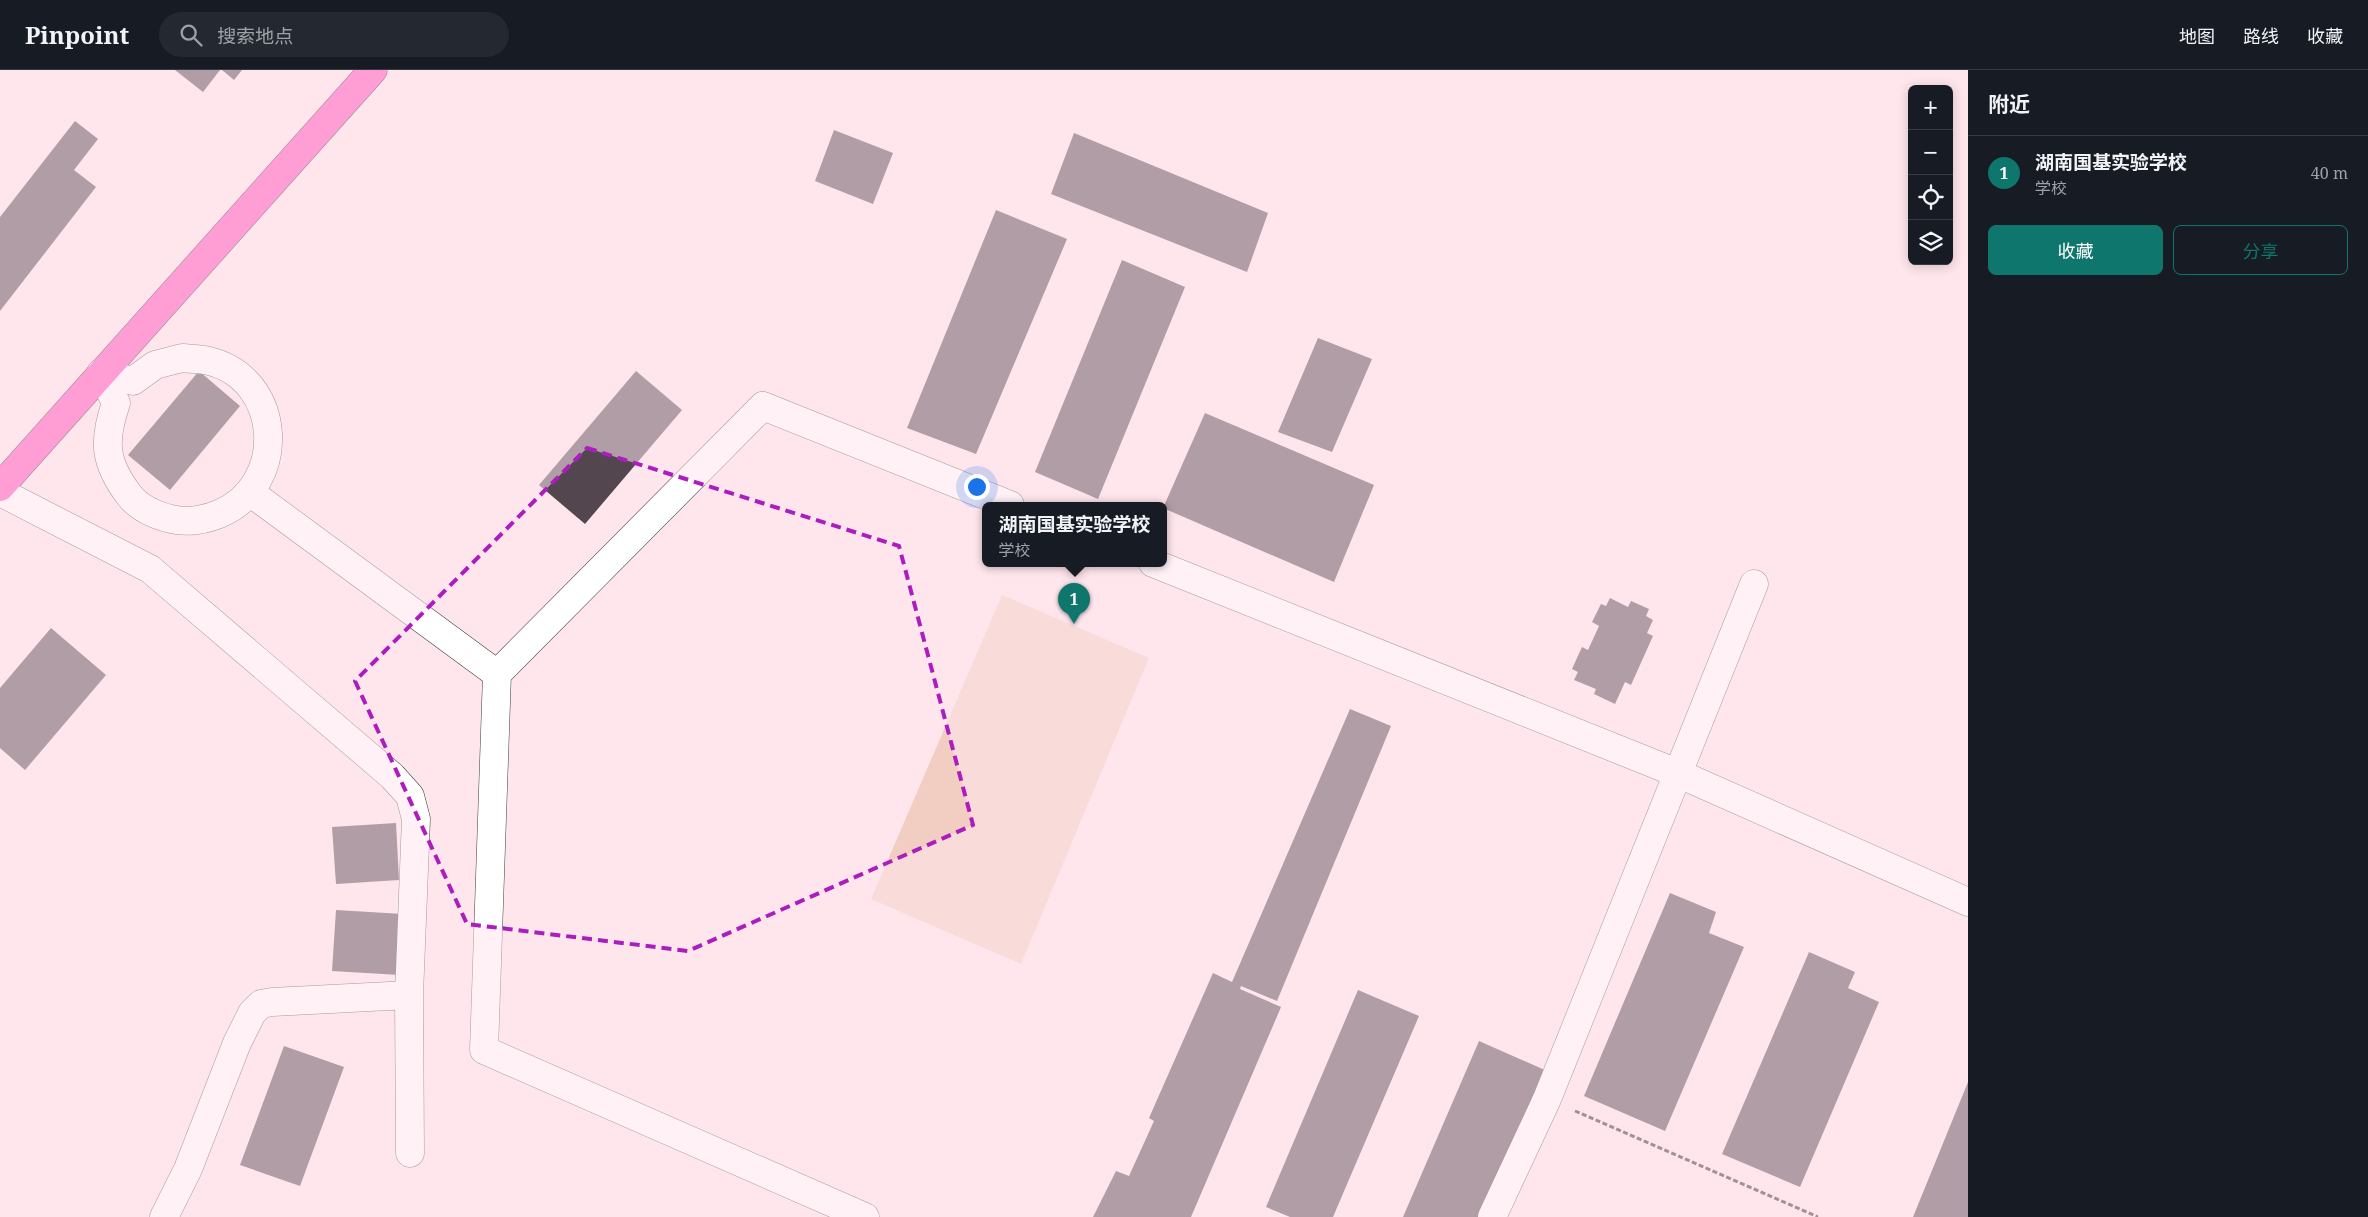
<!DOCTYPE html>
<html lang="zh">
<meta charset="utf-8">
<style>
:root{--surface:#171b24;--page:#242831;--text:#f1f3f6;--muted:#9ea1a6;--line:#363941;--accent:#0f766e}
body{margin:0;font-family:"Noto Serif","Noto Sans SC",serif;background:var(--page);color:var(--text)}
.controls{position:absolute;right:15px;top:15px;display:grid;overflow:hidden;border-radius:8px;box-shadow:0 2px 12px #0003}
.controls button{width:45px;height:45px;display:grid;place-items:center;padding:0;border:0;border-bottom:1px solid var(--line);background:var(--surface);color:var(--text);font:25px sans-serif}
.you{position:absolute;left:976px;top:416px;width:18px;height:18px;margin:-12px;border:4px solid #fff;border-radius:50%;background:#1a73e8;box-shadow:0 0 0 8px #1a73e833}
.badge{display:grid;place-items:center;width:32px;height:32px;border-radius:50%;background:var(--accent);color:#fff;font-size:16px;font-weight:700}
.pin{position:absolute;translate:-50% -41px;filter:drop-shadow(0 1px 2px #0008)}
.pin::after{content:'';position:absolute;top:26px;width:18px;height:15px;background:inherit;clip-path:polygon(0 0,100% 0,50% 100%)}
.popup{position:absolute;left:982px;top:432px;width:185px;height:65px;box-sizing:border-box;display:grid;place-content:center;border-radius:8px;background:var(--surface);filter:drop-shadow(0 1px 4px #0005);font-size:16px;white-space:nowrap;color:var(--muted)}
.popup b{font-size:19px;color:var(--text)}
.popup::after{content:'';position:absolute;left:50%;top:100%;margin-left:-10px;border:10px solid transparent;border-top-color:var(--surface)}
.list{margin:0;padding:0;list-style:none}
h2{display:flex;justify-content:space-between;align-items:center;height:65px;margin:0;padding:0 20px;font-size:21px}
h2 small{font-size:16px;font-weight:400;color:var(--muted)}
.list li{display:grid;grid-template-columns:32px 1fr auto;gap:15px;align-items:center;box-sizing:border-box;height:75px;padding:0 20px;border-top:1px solid var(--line)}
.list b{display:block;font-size:19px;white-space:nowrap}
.list p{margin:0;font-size:16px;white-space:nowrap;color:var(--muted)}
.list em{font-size:16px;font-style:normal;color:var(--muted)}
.actions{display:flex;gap:10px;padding:15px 20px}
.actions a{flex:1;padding:11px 0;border:1px solid var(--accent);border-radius:8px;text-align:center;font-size:18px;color:var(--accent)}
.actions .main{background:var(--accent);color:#fff}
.icon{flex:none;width:28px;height:28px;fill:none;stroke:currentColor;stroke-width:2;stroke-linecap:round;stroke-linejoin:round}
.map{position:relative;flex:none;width:1968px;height:1147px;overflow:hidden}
header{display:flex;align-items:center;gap:30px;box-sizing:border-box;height:70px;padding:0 25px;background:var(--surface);border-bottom:1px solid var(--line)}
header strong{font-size:24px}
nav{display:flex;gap:28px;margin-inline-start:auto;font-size:18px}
.search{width:350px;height:45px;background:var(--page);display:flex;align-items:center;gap:12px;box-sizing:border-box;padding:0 18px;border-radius:28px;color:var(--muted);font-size:19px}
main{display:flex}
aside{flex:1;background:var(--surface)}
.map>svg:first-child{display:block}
.pitch{fill:#f1cec1}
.building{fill:#53464e}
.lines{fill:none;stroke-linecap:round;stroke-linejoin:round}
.minor-casing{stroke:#3d3d3d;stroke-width:29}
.highway-casing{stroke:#1b1b1b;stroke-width:29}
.path{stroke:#2c2c2c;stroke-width:3;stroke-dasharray:5 2.5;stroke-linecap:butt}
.minor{stroke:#fff;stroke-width:28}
.highway{stroke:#fd47b6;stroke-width:28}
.marked{fill:none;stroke:#ac1cbf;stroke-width:4;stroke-dasharray:10 6;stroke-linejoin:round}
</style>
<header>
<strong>Pinpoint</strong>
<div class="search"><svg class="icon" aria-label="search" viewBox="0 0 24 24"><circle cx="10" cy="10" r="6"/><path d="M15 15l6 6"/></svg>搜索地点</div>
<nav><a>地图</a><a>路线</a><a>收藏</a></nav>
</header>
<main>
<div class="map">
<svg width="1968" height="1147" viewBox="0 0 1968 1147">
<rect width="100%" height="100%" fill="#ffe6ed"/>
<path class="pitch" d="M1002,525L1149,588L1021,894L871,829Z"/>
<path class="building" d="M175,0H220L203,22Z
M222,0H242L234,10Z
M75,51L98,69L74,100L96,117L0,241V147Z
M834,60L893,83L873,134L815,111Z
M1074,63L1268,143L1247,202L1051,124Z
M996,140L1067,169L976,384L907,358Z
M1122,190L1185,217L1098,429L1035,402Z
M1318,268L1372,289L1332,382L1278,362Z
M199,301L240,336L170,420L128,385Z
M636,301L682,340L585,454L539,415Z
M1205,343L1374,415L1334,512L1163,438Z
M1610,528L1628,537L1631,531L1649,539L1646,546L1653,550L1647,563L1653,566L1631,615L1625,612L1615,634L1594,624L1596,619L1574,610L1578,602L1572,599L1582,577L1588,580L1599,556L1592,552L1601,534L1606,536Z
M51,558L106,605L25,700L0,678V618Z
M1350,639L1391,656L1277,931L1241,916L1240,919L1281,937L1191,1147H1093L1116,1101L1129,1106L1154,1051L1149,1048L1213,903L1232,912Z
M396,753L399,810L336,814L332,757Z
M1670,823L1716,842L1709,863L1744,877L1665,1061L1584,1026Z
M336,840L403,844L400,905L332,901Z
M1809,882L1855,902L1848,918L1879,932L1800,1117L1722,1084Z
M1358,920L1419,946L1333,1147H1290L1266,1137Z
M1479,971L1547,1001L1484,1147H1403Z
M284,976L344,997L300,1116L240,1095Z
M1968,1012V1147H1913Z"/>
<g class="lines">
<g class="minor-casing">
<path id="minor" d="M182,288C191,289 201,289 209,291C283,309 289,415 219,444C204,450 187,453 171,449C155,445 139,438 129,425C104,392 103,371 116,333L101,303L133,311L155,295Z
M0,422L150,499L392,706L410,726L416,749L409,925L410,1083
M251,423L497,604
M1153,493L1677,703L1968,832
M164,1147L188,1099L237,973L252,943L261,934L272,932L409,925
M865,1147L484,980L497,604L763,336L1010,435
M1492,1147L1547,1029L1754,514"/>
</g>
<g class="highway-casing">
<path id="highway" d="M0,417L373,0"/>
</g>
<path class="path" d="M1575,1041L1818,1147"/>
<use href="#minor" class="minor"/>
<use href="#highway" class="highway"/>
</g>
<path d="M0 0H1968V1147H0ZM587,378L899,476L973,755L688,881L467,854L355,611Z" fill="#ffe6ed" fill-opacity=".55" fill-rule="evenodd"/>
<path class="marked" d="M587,378L899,476L973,755L688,881L467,854L355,611Z"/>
</svg>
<div class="controls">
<button>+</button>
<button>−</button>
<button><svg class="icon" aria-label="locate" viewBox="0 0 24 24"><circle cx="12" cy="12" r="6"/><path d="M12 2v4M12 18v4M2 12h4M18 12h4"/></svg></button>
<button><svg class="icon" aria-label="layers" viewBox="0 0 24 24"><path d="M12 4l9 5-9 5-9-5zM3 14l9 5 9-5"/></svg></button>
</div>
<div class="you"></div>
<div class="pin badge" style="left:1074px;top:554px">1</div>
<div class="popup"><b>湖南国基实验学校</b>学校</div>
</div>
<aside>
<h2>附近<small></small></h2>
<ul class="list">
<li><span class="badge">1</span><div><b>湖南国基实验学校</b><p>学校</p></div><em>40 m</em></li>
</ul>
<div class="actions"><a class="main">收藏</a><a>分享</a></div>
</aside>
</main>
